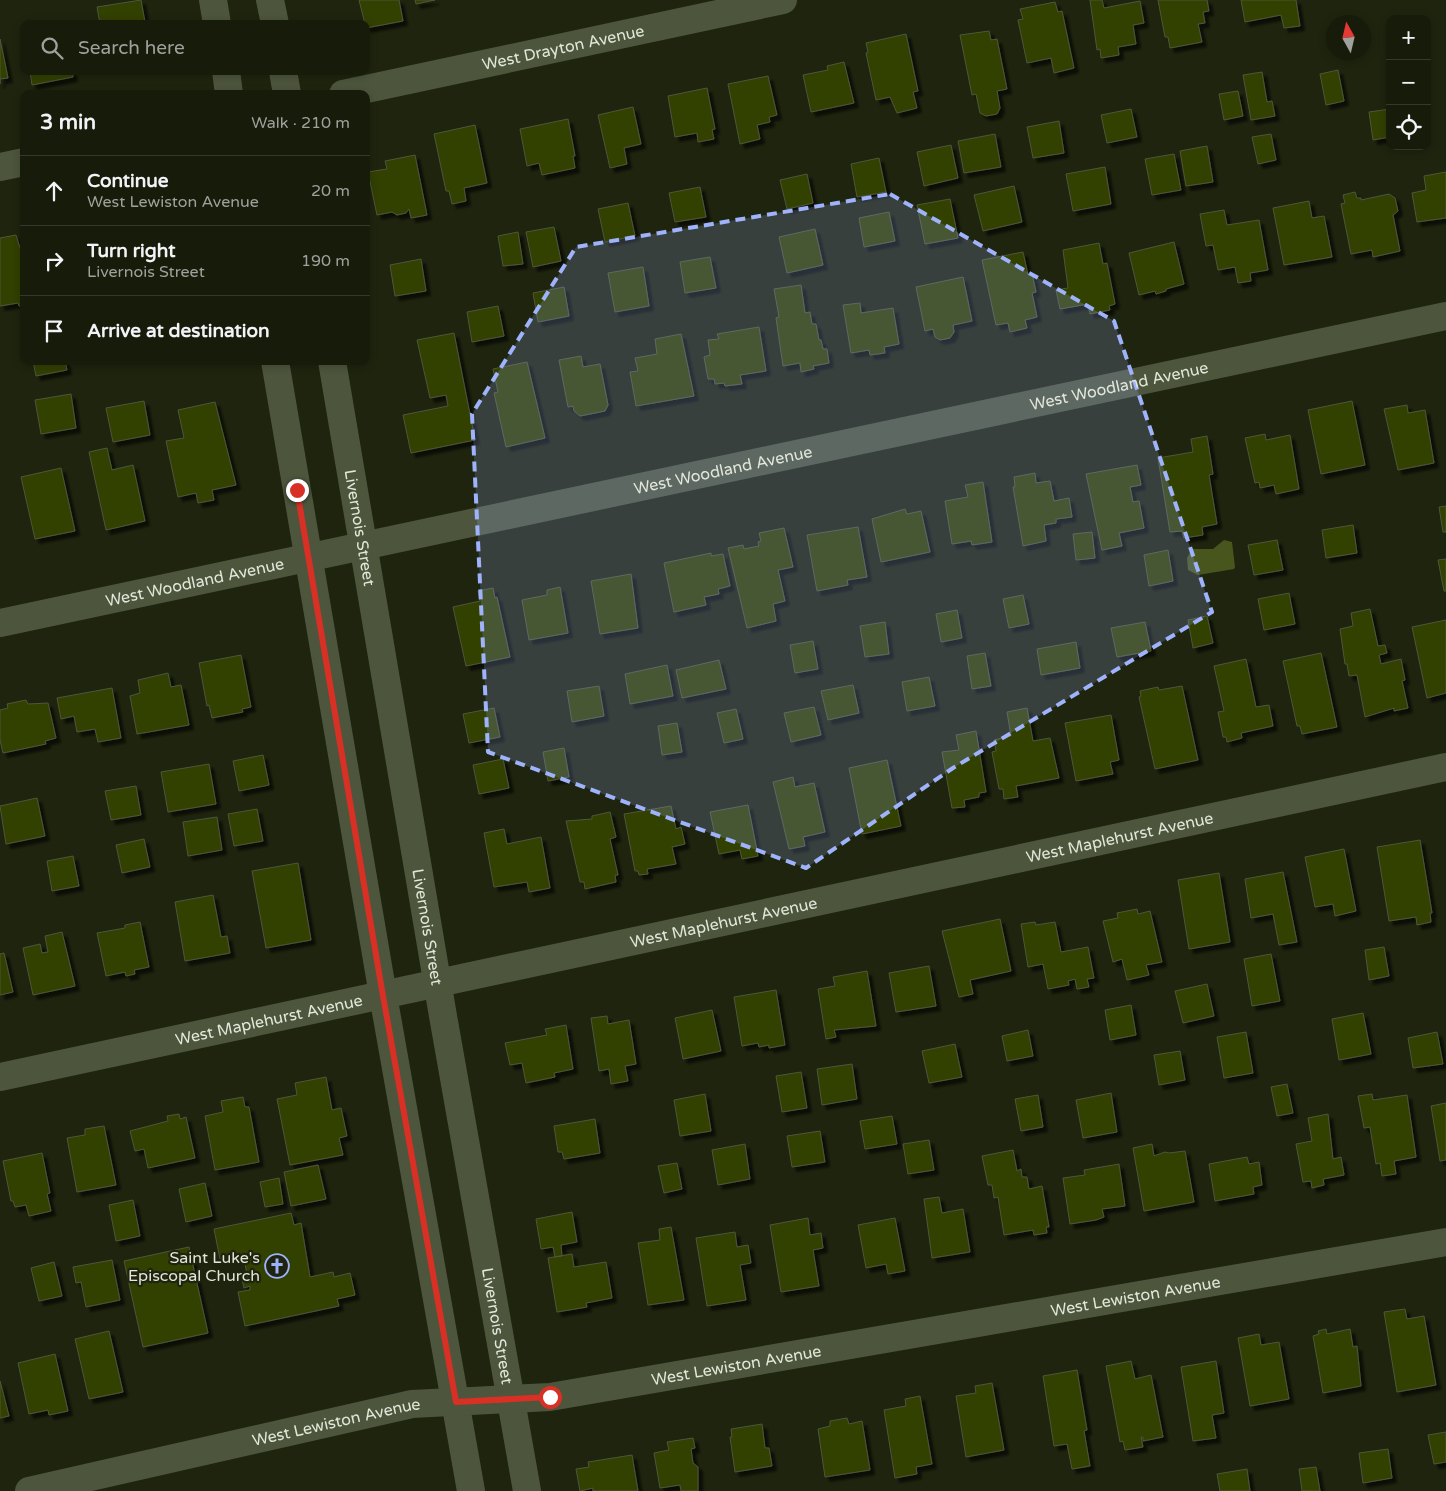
<!DOCTYPE html>
<meta charset="utf-8">
<style>
:root{--surface:#161b0a;--page:#1f2413;--text:#f1f3f6;--muted:#9ea19c;--line:#35392b}
body{margin:0;font-family:"Varela Round",sans-serif;background:var(--page);color:var(--text)}
.controls{position:absolute;right:15px;top:15px;display:grid;overflow:hidden;border-radius:10px;box-shadow:0 2px 8px #0003}
.controls button{width:45px;height:45px;display:grid;place-items:center;padding:0;border:0;border-bottom:1px solid var(--line);background:var(--surface);color:var(--text);font:25px sans-serif}
.compass{position:absolute;left:1326px;top:15px;width:45px;height:45px;border-radius:50%;background:var(--surface);box-shadow:0 2px 8px #0003;rotate:352deg}
.stop{position:absolute;width:15px;height:15px;margin:-11px;border:4px solid #d93025;border-radius:50%;background:#fff}
.stop.end{background:#d93025;border-color:#fff;box-shadow:0 1px 5px #0008}
.list{margin:0;padding:0;list-style:none}
h2{display:flex;justify-content:space-between;align-items:center;height:65px;margin:0;padding:0 20px;font-size:21px}
h2 small{font-size:16px;font-weight:400;color:var(--muted)}
.list li{display:grid;grid-template-columns:32px 1fr auto;gap:15px;align-items:center;box-sizing:border-box;height:70px;padding:0 20px;border-top:1px solid var(--line)}
.list b{display:block;font-size:19px;white-space:nowrap}
.list p{margin:0;font-size:16px;white-space:nowrap;color:var(--muted)}
.list em{font-size:16px;font-style:normal;color:var(--muted)}
.icon{flex:none;width:28px;height:28px;fill:none;stroke:currentColor;stroke-width:2;stroke-linecap:round;stroke-linejoin:round}
.map{position:relative;flex:none;width:1446px;height:1491px;overflow:hidden}
.search{position:absolute;background:var(--surface);box-shadow:0 2px 8px #0003;left:20px;top:20px;width:350px;height:55px;display:flex;align-items:center;gap:12px;box-sizing:border-box;padding:0 18px;border-radius:10px;color:var(--muted);font-size:19px}
.panel{position:absolute;background:var(--surface);box-shadow:0 2px 8px #0003;left:20px;top:90px;width:350px;height:275px;border-radius:10px}
.map>svg:first-child{display:block}
.water{fill:#48561d}
.building{fill:#323f00;stroke:#4e563d;filter:url(#shadow)}
.lines{fill:none;stroke-linecap:round;stroke-linejoin:round}
.street{stroke:#4d553d;stroke-width:28}
.route{stroke:#d93025;stroke-width:6}
.marked{fill:#9fb3fd;fill-opacity:0.2;stroke:#9fb3fd;stroke-width:4;stroke-dasharray:10 6;stroke-linejoin:round}
.labels{text-anchor:middle;stroke-width:4.5;stroke-linejoin:round;paint-order:stroke}
.street-label{font-size:16px;fill:#e2e7d9;stroke:#1e240e}
.poi-label{font-size:16px;fill:#e2e7d9;stroke:#1e240e;text-anchor:end}
</style>
<div class="map">
<svg width="1446" height="1491" viewBox="0 0 1446 1491">
<defs>
<filter id="shadow"><feDropShadow dx="4.5" dy="4.5" stdDeviation="1" flood-color="#0009"/></filter>
</defs>
<rect width="100%" height="100%" fill="#1e240e"/>
<path class="water" d="M1224,540L1232,542L1235,567L1234,569L1198,575L1188,570L1187,558L1192,549H1213Z"/>
<path class="building" d="M141,0L145,22L150,21L151,24H100L97,7Z
M359,0H399L403,21L366,28Z
M415,0H435L416,4Z
M1090,0H1102L1104,8L1140,1L1144,23L1133,25L1136,44L1118,47L1119,55L1101,58L1100,49L1097,50Z
M1158,0H1207L1209,11L1203,12L1205,23L1198,24L1202,42L1170,48L1168,37H1165Z
M1241,0H1296L1300,26L1284,28L1281,15L1245,22Z
M1055,2L1058,12L1062,11L1074,68L1054,73L1051,58L1027,63L1018,20L1023,19L1020,9Z
M989,31L991,40L997,39L1007,89L997,91L1000,108L997,114L986,116L980,113L976,94L972,95L960,35Z
M906,34L918,91L913,92L917,108L897,113L890,97L876,100L866,53L868,52L866,43Z
M0,39L8,78L0,79V84Z
M844,62L854,103L811,112L803,75L828,70L827,66Z
M1338,70L1344,101L1326,105L1320,74Z
M30,71H72L73,77L32,85Z
M1262,72L1267,102L1272,101L1275,116L1251,120L1243,75Z
M768,76L777,115L769,117L770,122L757,125L760,139L740,144L728,84Z
M707,88L715,129L712,130L714,139L698,142L697,133L675,137L668,96Z
M1238,91L1243,116L1224,120L1219,94Z
M633,107L641,144L624,148L627,164L610,168L598,115Z
M1131,109L1137,137L1107,143L1101,115Z
M1390,109V137L1373,140L1369,112Z
M568,119L575,156H573L575,168L542,175L539,163L527,166L520,129Z
M1059,121L1064,153L1033,158L1027,127Z
M475,125L487,183L464,188L466,201L452,204L449,191H446L434,134Z
M995,134L1001,167L964,173L958,141Z
M1271,134L1276,160L1258,164L1252,137Z
M951,145L958,178L924,186L917,152Z
M1207,146L1213,182L1186,186L1180,151Z
M1174,154L1181,190L1152,195L1145,159Z
M415,155L427,215L411,218L409,209L406,213L397,215L392,212L377,215L368,172L387,169L385,161Z
M879,158L886,192L857,197L851,164Z
M1105,167L1111,204L1073,211L1066,174Z
M1446,172V218L1417,222L1412,193L1426,190L1424,176Z
M807,174L813,203L787,209L780,180Z
M1014,186L1022,222L983,231L974,195Z
M700,187L706,217L675,222L669,193Z
M1355,192L1357,198H1361V200L1389,194L1395,198L1398,211L1393,215L1400,251L1373,257L1372,250L1351,254L1341,204L1345,203L1343,195Z
M950,199L958,238L925,244L917,205Z
M1309,201L1312,218L1324,216L1332,257L1284,265L1273,208Z
M628,203L635,236L605,242L598,209Z
M1224,210L1227,225L1259,220L1268,270L1250,273L1251,281L1238,283L1235,267L1218,270L1213,245L1206,246L1200,214Z
M889,212L895,241L864,247L859,218Z
M554,227L561,261L533,267L526,232Z
M815,229L823,265L787,273L779,237Z
M518,232L523,264L503,266L498,236Z
M16,235L24,261V305L19,306L18,303L0,306V238Z
M1174,242L1184,284L1166,289V291L1156,294L1155,291L1139,295L1129,253Z
M1099,243L1103,264L1107,263L1115,304L1109,306L1110,310L1090,314L1088,304L1060,309L1056,290L1068,288L1063,250Z
M1023,252L1028,275L1032,274L1036,292L1032,293L1037,317L1025,320L1027,328L1010,332L1008,323L996,325L982,260Z
M710,257L716,288L685,293L680,262Z
M421,259L426,291L395,296L390,265Z
M643,267L649,306L615,312L608,273Z
M963,277L972,321L953,325L954,332L950,338L940,340L935,337L933,329L925,331L916,287Z
M801,285L805,313L810,312L812,324H816L819,340H821L823,349H827L829,363L813,366L814,369L801,372L800,363L783,366L776,318L779,317L774,289Z
M564,287L569,316L538,322L533,293Z
M860,303L861,313L893,308L899,344L884,347L885,353L870,355L869,350L851,353L843,305Z
M498,306L504,336L472,342L467,312Z
M759,327L766,371L740,375L742,384L725,386L724,383L715,384L714,379H708L704,357L710,355L708,340L719,339L717,334Z
M454,333L475,440L411,453L403,415L448,406L446,395L430,398L417,340Z
M681,334L694,396L636,406L630,372L638,371L635,358L657,354L655,339Z
M581,356L583,367L600,364L608,405L605,411L580,416L574,411L573,406L568,407L559,360Z
M33,361H65L67,370L36,376Z
M527,362L545,438L506,447L494,393L498,392L493,369Z
M71,394L76,428L41,434L35,400Z
M144,401L150,435L113,442L106,408Z
M1352,401L1365,465L1321,474L1308,410Z
M215,402L236,485L212,490L214,500L198,503L196,493L178,497L166,441L184,438L178,410Z
M1407,405L1408,413L1425,410L1434,463L1398,470L1384,409Z
M1265,434L1266,440L1290,435L1299,489L1276,494L1274,485L1260,488L1259,482L1255,483L1245,438Z
M1207,436L1213,474L1209,475L1217,524L1202,527L1203,535L1184,538L1182,531L1170,532L1158,458L1193,452L1191,439Z
M107,448L112,470L133,465L145,521L106,530L89,452Z
M1137,465L1141,485L1130,487L1133,502L1139,501L1144,528L1119,533L1122,546L1102,550L1086,474Z
M61,468L75,531L35,539L21,477Z
M1035,473L1036,483L1050,481L1054,501L1069,498L1072,517L1056,519V523L1044,525L1046,541L1023,546L1013,487H1015L1014,477Z
M983,482L992,542L972,545L971,541L952,544L945,501L968,497L965,485Z
M1446,506V532H1443L1439,507Z
M905,509L907,514L921,511L930,552L881,562L872,519Z
M1353,525L1357,553L1326,558L1322,530Z
M858,527L867,577L847,580L848,585L817,591L807,535Z
M784,528L793,567L778,570L785,601L773,604L776,621L747,628L728,548L743,545L744,549L759,546L758,542L761,541L759,533Z
M1092,532L1095,558L1076,560L1073,534Z
M1277,540L1283,570L1254,575L1248,545Z
M1168,550L1173,581L1149,586L1144,555Z
M711,553V556L723,554L730,586L718,589L719,594L704,597L706,605L674,612L664,563Z
M1446,559V591H1444L1438,560Z
M631,574L638,628L600,634L591,581Z
M560,587L568,633L529,640L522,600L547,595V590Z
M493,588L495,598L497,597L510,657L466,666L453,607L480,601L478,591Z
M1289,593L1295,624L1264,630L1258,599Z
M1023,595L1029,624L1009,628L1003,599Z
M1370,609L1378,646L1385,645L1387,653L1379,655L1381,664L1401,659L1405,680L1402,681L1408,708L1394,711V708L1365,717L1357,675L1349,676L1347,664H1345L1340,629L1353,626L1351,613Z
M957,610L962,638L941,642L936,614Z
M1207,616L1213,643L1193,648L1188,620Z
M1446,620V693L1427,698L1412,627Z
M885,622L889,654L865,657L860,626Z
M1145,622L1151,651L1117,657L1111,628Z
M813,641L818,669L795,673L790,645Z
M1076,642L1080,668L1041,675L1037,649Z
M985,653L991,686L972,689L967,656Z
M1321,653L1337,727L1302,734L1300,726H1297L1283,661Z
M241,655L251,707L242,709L243,712L212,718L209,705L207,706L199,663Z
M1246,659L1256,707L1269,705L1273,726L1241,733L1242,738L1227,742L1226,737H1223L1218,712L1224,711L1214,666Z
M719,660L726,689L682,698L676,670Z
M667,665L673,696L630,704L625,674Z
M168,673L171,687L181,685L189,725L137,734L130,696L140,693L138,680Z
M929,677L935,706L907,711L902,682Z
M853,685L859,713L828,720L821,691Z
M599,686L604,716L572,722L567,691Z
M1182,686L1198,760L1155,769L1139,697L1141,696L1140,691L1158,687L1159,690Z
M112,688L121,738L98,742L95,729L77,732L74,716L61,719L57,698Z
M26,700L28,704L48,703L56,738L45,741L46,744L3,753L0,740V710L8,708L7,704Z
M814,707L821,735L791,742L784,713Z
M494,708L500,737L469,743L463,714Z
M1027,708L1033,741L1050,738L1059,778L1016,786L1018,797L1004,799L1003,789H999L992,752L996,751L994,740L1011,736L1007,712Z
M736,709L743,739L724,743L717,713Z
M1111,715L1119,760L1110,762L1113,774L1076,781L1065,723Z
M677,723L682,752L662,755L658,726Z
M976,731L986,792L979,793V797L964,800L965,807L952,808L942,752L959,750L956,735Z
M564,748L569,777L548,781L543,752Z
M263,755L269,785L239,791L233,761Z
M503,759L509,788L479,794L473,765Z
M887,760L901,826L862,834L849,768Z
M209,764L216,804L168,812L161,772Z
M793,777L795,787L814,783L825,832L803,837L805,846L789,849L773,782Z
M136,786L141,815L111,820L105,791Z
M37,798L45,836L6,844L0,806Z
M748,805L758,856L742,859L740,850L719,854L710,812Z
M671,806L676,829L681,827L685,844L672,847L676,864L647,869L648,874L639,875L638,871H635L624,814Z
M257,809L263,841L234,846L228,814Z
M610,812L616,837L610,839L618,875H615L616,882L585,889L584,882H580L566,821L592,819V816Z
M217,817L222,850L188,856L183,822Z
M504,829L507,844L541,837L550,888L529,892L527,882L494,887L484,833Z
M144,839L150,867L122,873L116,845Z
M1420,840L1432,913H1430L1431,922L1417,925L1416,917L1389,921L1377,847Z
M1344,849L1356,911L1335,916L1333,904L1315,907L1305,857Z
M73,856L79,886L52,891L47,861Z
M298,863L311,940L266,948L252,871Z
M1283,872L1297,942L1279,945L1273,914L1251,918L1245,879Z
M1219,873L1230,942L1189,949L1178,880Z
M213,895L221,937L227,936L230,953L185,961L175,902Z
M1137,909L1138,914L1150,911L1162,962L1146,965L1149,975L1127,980L1122,959L1113,962L1103,921L1118,918L1117,913Z
M1000,919L1011,971L970,980L973,994L959,997L942,931Z
M140,922L149,967L134,970L135,974L126,976L125,972L106,976L97,933L125,928V925Z
M1035,922L1036,925L1055,922L1061,952L1088,947L1094,978L1087,979L1089,987L1077,989L1075,979L1068,981L1069,985L1048,989L1043,964L1028,967L1021,924Z
M62,932L75,986L33,995L23,948L40,944L42,953L48,952L45,936Z
M1384,947L1389,976L1369,980L1365,950Z
M4,953L13,992L0,995V954Z
M1271,954L1280,1001L1252,1006L1244,959Z
M929,966L936,1006L896,1012L889,973Z
M867,971L876,1026L834,1030L836,1037L826,1039L818,989L835,986L833,977Z
M1207,984L1214,1016L1183,1023L1175,991Z
M776,990L785,1045L769,1048V1045L759,1047L758,1043L742,1046L734,997Z
M1131,1005L1136,1035L1110,1040L1105,1010Z
M712,1010L721,1051L683,1059L675,1018Z
M1363,1013L1371,1054L1339,1060L1332,1019Z
M607,1016L608,1024L629,1020L636,1064L625,1066L628,1081L611,1084L609,1069L599,1071L591,1018Z
M566,1025L573,1069L554,1073L555,1077L526,1083L522,1063L510,1065L505,1043L547,1035L545,1029Z
M1028,1030L1033,1056L1007,1061L1002,1036Z
M1246,1032L1253,1073L1224,1078L1217,1037Z
M1437,1032L1443,1064L1413,1068L1408,1038Z
M955,1044L962,1077L929,1083L922,1051Z
M1180,1051L1185,1080L1159,1085L1154,1055Z
M852,1064L857,1099L822,1105L817,1069Z
M801,1072L807,1108L782,1112L776,1076Z
M326,1077L332,1110L341,1108L347,1136L339,1138L343,1155L290,1165L277,1099L297,1095L295,1083Z
M1287,1084L1293,1113L1277,1116L1271,1087Z
M1111,1093L1117,1132L1083,1138L1076,1100Z
M705,1094L711,1131L680,1136L674,1100Z
M1372,1094L1373,1100L1407,1095L1416,1157L1394,1161L1396,1174L1382,1176L1380,1163L1376,1164L1370,1127L1364,1128L1358,1096Z
M1038,1095L1043,1127L1021,1131L1015,1099Z
M243,1097L245,1107H249L259,1162L215,1170L205,1116L223,1112L221,1101Z
M1446,1103V1160L1440,1161L1431,1106Z
M179,1114L180,1119L186,1117L195,1158L148,1168L144,1149L135,1151L130,1131L168,1121L167,1116Z
M1328,1114L1333,1159L1341,1157L1344,1175L1323,1179L1324,1185L1312,1188L1311,1181L1303,1182L1296,1144L1312,1141L1308,1118Z
M892,1116L897,1144L865,1149L860,1121Z
M595,1119L600,1153L564,1159L562,1152H558L554,1126Z
M104,1126L116,1185L77,1192L67,1138L85,1135V1129Z
M820,1131L825,1162L792,1167L787,1136Z
M929,1140L934,1170L908,1174L903,1144Z
M745,1144L750,1179L718,1185L712,1150Z
M1152,1144L1154,1156L1165,1152L1169,1153L1185,1151L1194,1202L1144,1211L1133,1148Z
M1013,1150L1017,1171L1021,1169L1022,1177H1027L1029,1189L1042,1186L1049,1227H1046L1047,1233L1034,1235L1033,1230L1004,1235L998,1197L994,1198L992,1185H988L982,1156Z
M42,1153L50,1193L47,1194L51,1211L29,1216L26,1205L15,1207L13,1201H11L3,1161Z
M1247,1157L1249,1164L1259,1162L1262,1185L1253,1187L1254,1194L1215,1201L1209,1164Z
M677,1163L682,1189L664,1193L658,1166Z
M1119,1164L1125,1206L1102,1209L1104,1217L1096,1220L1070,1224L1063,1178L1085,1175L1084,1170Z
M318,1165L326,1199L291,1206L284,1172Z
M279,1178L283,1204L265,1207L260,1182Z
M205,1183L212,1216L186,1222L179,1189Z
M939,1197L942,1213L963,1209L970,1252L932,1258L924,1199Z
M133,1200L140,1236L116,1241L109,1205Z
M572,1212L577,1242L561,1245L562,1256L555,1257L553,1247L541,1249L536,1219Z
M291,1213L294,1225L301,1223L310,1277L333,1272L334,1277L350,1273L355,1295L337,1299L339,1306L245,1326L238,1292L250,1290V1286L244,1288L242,1279H248L243,1254L220,1259L214,1229Z
M808,1218L810,1235L821,1233L823,1248L813,1250L819,1286L781,1292L770,1225Z
M895,1218L905,1271L888,1274L886,1264L866,1268L858,1225Z
M671,1227L684,1300L648,1305L638,1243L660,1240L659,1229Z
M735,1232L737,1247L748,1245L751,1263L740,1265L746,1300L707,1306L696,1238Z
M189,1247L208,1333L143,1347L124,1261Z
M572,1254L574,1267L606,1262L612,1298L586,1303L587,1307L557,1312L548,1258Z
M112,1260L120,1300L86,1307L81,1282L76,1283L73,1267Z
M54,1262L62,1296L39,1301L31,1268Z
M1405,1309L1407,1319L1424,1316L1436,1385L1397,1392L1384,1312Z
M1326,1329L1327,1334L1350,1329L1353,1347L1357,1346L1361,1386L1323,1393L1313,1336L1319,1334L1318,1331Z
M109,1331L123,1392L89,1399L75,1339Z
M1259,1334L1261,1345L1279,1342L1289,1399L1250,1406L1238,1338Z
M55,1354L68,1411L49,1415L48,1410L29,1414L18,1363Z
M1131,1361L1135,1379L1151,1375L1163,1437L1143,1441V1437H1141L1143,1447L1125,1450L1123,1441L1120,1442L1106,1366Z
M1216,1361L1224,1413L1212,1415L1216,1438L1193,1441L1181,1367Z
M1077,1370L1087,1430L1084,1431L1090,1466L1072,1469L1067,1444L1054,1446L1043,1376Z
M0,1381L9,1416L0,1418Z
M992,1383L1004,1450L966,1457L956,1396L976,1393L975,1386Z
M920,1396L932,1464L916,1467L917,1474L895,1478L884,1410L906,1406L905,1399Z
M847,1418L849,1424L862,1421L870,1470L825,1477L818,1429L830,1426V1421Z
M762,1424L765,1448H769L772,1466L735,1472L730,1437H732L731,1429Z
M1446,1432V1462L1434,1464L1428,1435Z
M693,1438L695,1448L691,1449L693,1463L698,1467V1491H681L680,1485L660,1488L654,1453L669,1450L667,1442Z
M1388,1449L1392,1478L1363,1483L1359,1453Z
M632,1455L638,1491H593V1488L580,1491L576,1469L589,1467L588,1462Z
M1316,1467L1320,1491H1302L1299,1469Z
M1247,1469L1250,1491H1220L1217,1474Z"/>
<g class="lines">
<g class="street">
<path d="M213,0L217,24"/>
<path d="M270,0L275,24"/>
<path d="M226,71L229,94"/>
<path d="M283,71L287,94"/>
<path id="s1" d="M343,94L783,0"/>
<path d="M0,167L24,162"/>
<path d="M275,361L383,995L471,1491"/>
<path id="s2" d="M332,361L443,1016L527,1491"/>
<path id="s3" d="M0,623L1446,316"/>
<path id="s4" d="M0,1077L1446,767"/>
<path id="s5" d="M29,1491L412,1404L550,1397L1446,1242"/>
</g>
</g>
<g class="lines">
<path class="route" d="M297,490L383,996L456,1402L550,1397"/>
</g>
<path class="marked" d="M890,194L1114,321L1212,612L953,768L806,868L488,752L472,414L576,247Z"/>
<defs>
<g id="church-ring" transform="scale(1.25)"><circle r="9.5" fill="#1e240e" stroke="#9fb3fd" stroke-width="1.5"/><path d="M-1.2-6h2.4v3.5h3.3v2.4h-3.3V6h-2.4V-.1h-3.3v-2.4h3.3Z" fill="#9fb3fd"/></g>
</defs>
<g fill-rule="evenodd">
<use href="#church-ring" x="277" y="1266"/>
</g>
<g class="labels">
<g class="street-label">
<text dy="6" stroke="none"><textPath href="#s1" startOffset="225">West Drayton Avenue</textPath></text>
<text dy="6" stroke="none"><textPath href="#s3" startOffset="1144">West Woodland Avenue</textPath></text>
<text dy="6" stroke="none"><textPath href="#s3" startOffset="739">West Woodland Avenue</textPath></text>
<text dy="6" stroke="none"><textPath href="#s2" startOffset="169">Livernois Street</textPath></text>
<text dy="6" stroke="none"><textPath href="#s3" startOffset="199">West Woodland Avenue</textPath></text>
<text dy="6" stroke="none"><textPath href="#s4" startOffset="1145">West Maplehurst Avenue</textPath></text>
<text dy="6" stroke="none"><textPath href="#s4" startOffset="740">West Maplehurst Avenue</textPath></text>
<text dy="6" stroke="none"><textPath href="#s2" startOffset="574">Livernois Street</textPath></text>
<text dy="6" stroke="none"><textPath href="#s4" startOffset="275">West Maplehurst Avenue</textPath></text>
<text dy="6" stroke="none"><textPath href="#s5" startOffset="1125">West Lewiston Avenue</textPath></text>
<text dy="6" stroke="none"><textPath href="#s2" startOffset="979">Livernois Street</textPath></text>
<text dy="6" stroke="none"><textPath href="#s5" startOffset="720">West Lewiston Avenue</textPath></text>
<text dy="6" stroke="none"><textPath href="#s5" startOffset="315">West Lewiston Avenue</textPath></text>
</g>
<g class="poi-label">
<text x="260" y="1263">Saint Luke's<tspan x="260" dy="18">Episcopal Church</tspan></text>
</g>
</g>
</svg>
<div class="controls">
<button>+</button>
<button>−</button>
<button><svg class="icon" aria-label="locate" viewBox="0 0 24 24"><circle cx="12" cy="12" r="6"/><path d="M12 2v4M12 18v4M2 12h4M18 12h4"/></svg></button>
</div>
<svg class="compass" viewBox="-18 -18 36 36"><path d="M0-13l5 13h-10z" fill="#e53935"/><path d="M0 13l5-13h-10z" fill="#9ea19c"/></svg>
<div class="stop" style="left:550px;top:1397px"></div>
<div class="stop end" style="left:297px;top:490px"></div>
<div class="search"><svg class="icon" aria-label="search" viewBox="0 0 24 24"><circle cx="10" cy="10" r="6"/><path d="M15 15l6 6"/></svg>Search here</div>
<section class="panel">
<h2>3 min<small>Walk · 210 m</small></h2>
<ul class="list">
<li><svg class="icon" aria-label="ahead" viewBox="0 0 24 24"><path d="M12 20V5M6 11l6-6 6 6"/></svg><div><b>Continue</b><p>West Lewiston Avenue</p></div><em>20 m</em></li>
<li><svg class="icon" aria-label="right" viewBox="0 0 24 24"><path d="M7 20v-9h11M14 6l5 5-5 5"/></svg><div><b>Turn right</b><p>Livernois Street</p></div><em>190 m</em></li>
<li><svg class="icon" aria-label="arrive" viewBox="0 0 24 24"><path d="M6 21V4h12l-3 4 3 4H6"/></svg><div><b>Arrive at destination</b></div></li>
</ul>
</section>
</div>
